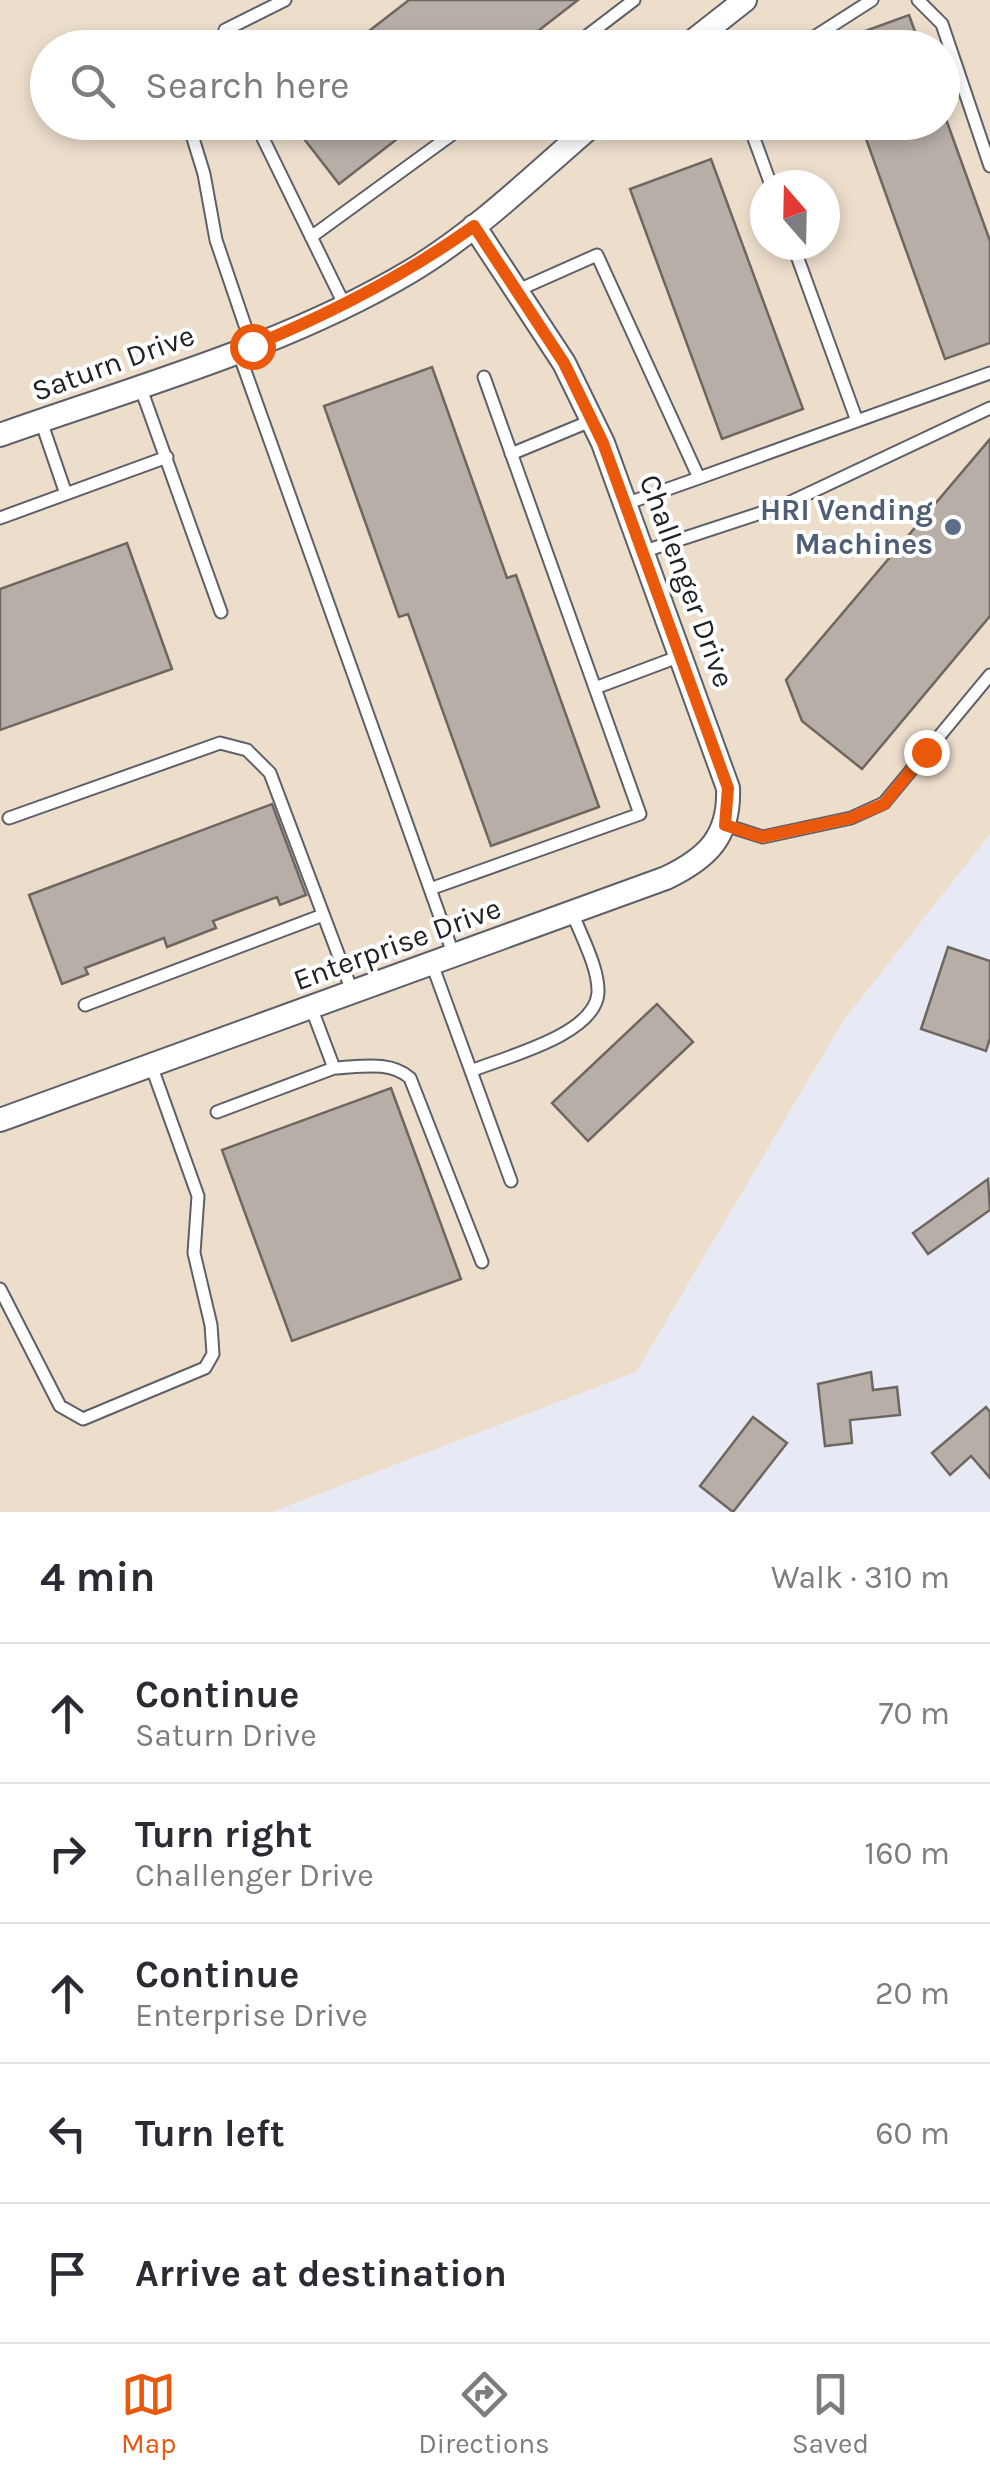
<!DOCTYPE html>
<meta charset="utf-8">
<style>
:root{--surface:#fff;--page:#f2f2f3;--text:#2b2b33;--muted:#7c7c81;--line:#e1e1e2;--accent:#ea580c}
body{margin:0;font-family:Karla,sans-serif;background:var(--page);color:var(--text)}
.compass{position:absolute;left:750px;top:170px;width:90px;height:90px;border-radius:50%;background:var(--surface);box-shadow:0 5px 15px #0003;rotate:340deg}
.stop{position:absolute;width:30px;height:30px;margin:-22px;border:8px solid #ea580c;border-radius:50%;background:#fff}
.stop.end{background:#ea580c;border-color:#fff;box-shadow:0 2px 10px #0008}
.list{margin:0;padding:0;list-style:none}
h2{display:flex;justify-content:space-between;align-items:center;height:130px;margin:0;padding:0 40px;font-size:42px}
h2 small{font-size:32px;font-weight:400;color:var(--muted)}
.list li{display:grid;grid-template-columns:65px 1fr auto;gap:30px;align-items:center;box-sizing:border-box;height:140px;padding:0 40px;border-top:2px solid var(--line)}
.list b{display:block;font-size:38px;white-space:nowrap}
.list p{margin:0;font-size:32px;white-space:nowrap;color:var(--muted)}
.list em{font-size:32px;font-style:normal;color:var(--muted)}
.icon{flex:none;width:55px;height:55px;fill:none;stroke:currentColor;stroke-width:2;stroke-linecap:round;stroke-linejoin:round}
.map{position:relative;flex:none;width:990px;height:1512px;overflow:hidden}
.search{position:absolute;background:var(--surface);box-shadow:0 5px 15px #0003;left:30px;right:30px;top:30px;height:110px;display:flex;align-items:center;gap:25px;box-sizing:border-box;padding:0 35px;border-radius:55px;color:var(--muted);font-size:38px}
.sheet{height:830px;background:var(--surface)}
nav{display:flex;justify-content:space-around;align-items:center;box-sizing:border-box;height:140px;border-top:2px solid var(--line);background:var(--surface);font-size:28px;color:var(--muted)}
nav a{display:grid;justify-items:center;gap:5px}
nav .on{color:var(--accent)}
.map>svg:first-child{display:block}
.industrial{fill:#eddecc;fill-rule:evenodd}
.building{fill:#b6aea7;stroke:#6e6761;stroke-width:2.5}
.lines{fill:none;stroke-linecap:round;stroke-linejoin:round}
.lane-casing{stroke:#5e6069;stroke-width:15}
.street-casing{stroke:#5e6069;stroke-width:26}
.lane{stroke:#fff;stroke-width:11}
.street{stroke:#fff;stroke-width:22}
.route{stroke:#ea580c;stroke-width:12}
.service-dot{fill:#5c6f8a;stroke:#fff;stroke-width:4}
.labels{text-anchor:middle;stroke-width:8;stroke-linejoin:round;paint-order:stroke}
.street-label{font-size:30px;fill:#212226;stroke:#fff}
.service-label{font-size:30px;font-weight:bold;fill:#4e5e75;stroke:#fff;text-anchor:end}
</style>
<div class="map">
<svg width="990" height="1512" viewBox="0 0 990 1512">
<rect width="100%" height="100%" fill="#e7eaf4"/>
<path class="industrial" d="M0,0H990V834L843,1021L636,1372L272,1512H0ZM48,48H942V122H48ZM765,185H825V245H765Z"/>
<path class="building" d="M409,0H578L516,48H347Z
M909,15L921,48H833L832,43Z
M942,108L990,241V343L945,359L860,122H942Z
M291,122H419L339,184Z
M711,159L803,409L722,439L630,189Z
M432,367L507,578L516,575L599,807L491,846L408,614L399,617L324,406Z
M990,439V616L862,769L802,721L786,680Z
M127,543L172,669L0,730V589Z
M272,804L306,895L280,905L277,897L213,921L216,928L167,947L164,938L85,968L88,974L62,984L29,895Z
M948,947L990,961V1038L986,1051L921,1029Z
M657,1004L693,1042L588,1141L552,1103Z
M391,1088L461,1279L292,1341L222,1150Z
M988,1179L990,1210L928,1254L913,1233Z
M871,1372L873,1390L897,1387L900,1415L850,1420L852,1443L825,1446L818,1384Z
M986,1407L990,1412V1478L971,1456L950,1475L932,1453Z
M753,1417L787,1443L733,1512L700,1486Z"/>
<g class="lines">
<g class="lane-casing">
<path id="lane" d="M918,0L942,24L990,166
M163,45L164,48
M230,48L225,30L285,0
M571,48L634,0
M797,48L872,0
M188,122L204,174L216,240L252,346
M255,122L345,306
M748,122L771,185
M311,237L469,122
M793,245L857,421
M516,291L597,255L699,478L628,503
M238,351L454,956
M140,386L221,612
M41,421L66,494
M511,454L593,420
M699,478L990,373
M0,518L167,457
M645,551L782,506L990,408
M595,688L683,655
M9,818L220,743L247,750L270,773L352,991
M725,825L763,837L851,818L884,803L990,675
M430,889L640,814L484,377
M432,964L511,1181
M85,1005L323,915
M334,1068C360,1067 390,1060 410,1078L482,1262
M471,1071C505,1057 595,1035 598,993C599,968 581,936 572,912
M217,1112L334,1068L311,1007
M0,1289L60,1406L83,1419L205,1368L213,1354L211,1325L194,1253L198,1196L151,1065"/>
</g>
<g class="street-casing">
<path id="street" d="M684,48L745,0
M0,435C138,386 285,346 411,271C478,231 536,173 596,122
M0,1120L666,878C708,858 730,836 728,788L603,443L564,363L474,226"/>
</g>
<use href="#lane" class="lane"/>
<use href="#street" class="street"/>
</g>
<g class="lines">
<path class="route" d="M252,346C332,313 404,276 474,226L564,363L603,443L728,788L725,825L762,837L851,818L884,804L926,752"/>
</g>
<circle class="service-dot" cx="953" cy="527" r="10"/>
<g class="labels">
<g class="street-label">
<text transform="translate(113 363) rotate(-20)" y="10">Saturn Drive</text>
<text transform="translate(687 581) rotate(70)" y="10">Challenger Drive</text>
<text transform="translate(397 944) rotate(-20)" y="10">Enterprise Drive</text>
</g>
<g class="service-label">
<text x="933" y="520">HRI Vending<tspan x="933" dy="34">Machines</tspan></text>
</g>
</g>
</svg>
<svg class="compass" viewBox="-18 -18 36 36"><path d="M0-13l5 13h-10z" fill="#e53935"/><path d="M0 13l5-13h-10z" fill="#7c7c81"/></svg>
<div class="stop" style="left:252px;top:346px"></div>
<div class="stop end" style="left:926px;top:752px"></div>
<div class="search"><svg class="icon" aria-label="search" viewBox="0 0 24 24"><circle cx="10" cy="10" r="6"/><path d="M15 15l6 6"/></svg>Search here</div>
</div>
<section class="sheet">
<h2>4 min<small>Walk · 310 m</small></h2>
<ul class="list">
<li><svg class="icon" aria-label="ahead" viewBox="0 0 24 24"><path d="M12 20V5M6 11l6-6 6 6"/></svg><div><b>Continue</b><p>Saturn Drive</p></div><em>70 m</em></li>
<li><svg class="icon" aria-label="right" viewBox="0 0 24 24"><path d="M7 20v-9h11M14 6l5 5-5 5"/></svg><div><b>Turn right</b><p>Challenger Drive</p></div><em>160 m</em></li>
<li><svg class="icon" aria-label="ahead" viewBox="0 0 24 24"><path d="M12 20V5M6 11l6-6 6 6"/></svg><div><b>Continue</b><p>Enterprise Drive</p></div><em>20 m</em></li>
<li><svg class="icon" aria-label="left" viewBox="0 0 24 24"><path d="M17 20v-9H6M10 6l-5 5 5 5"/></svg><div><b>Turn left</b></div><em>60 m</em></li>
<li><svg class="icon" aria-label="arrive" viewBox="0 0 24 24"><path d="M6 21V4h12l-3 4 3 4H6"/></svg><div><b>Arrive at destination</b></div></li>
</ul>
</section>
<nav>
<a class="on"><svg class="icon" aria-label="map" viewBox="0 0 24 24"><path d="M3 6l6-2 6 2 6-2v14l-6 2-6-2-6 2zM9 4v14M15 6v14"/></svg>Map</a>
<a><svg class="icon" aria-label="directions" viewBox="0 0 24 24"><path d="M12 3l9 9-9 9-9-9zM9 14v-3h6M13 9l2 2-2 2"/></svg>Directions</a>
<a><svg class="icon" aria-label="saved" viewBox="0 0 24 24"><path d="M7 4h10v16l-5-4-5 4z"/></svg>Saved</a>
</nav>
